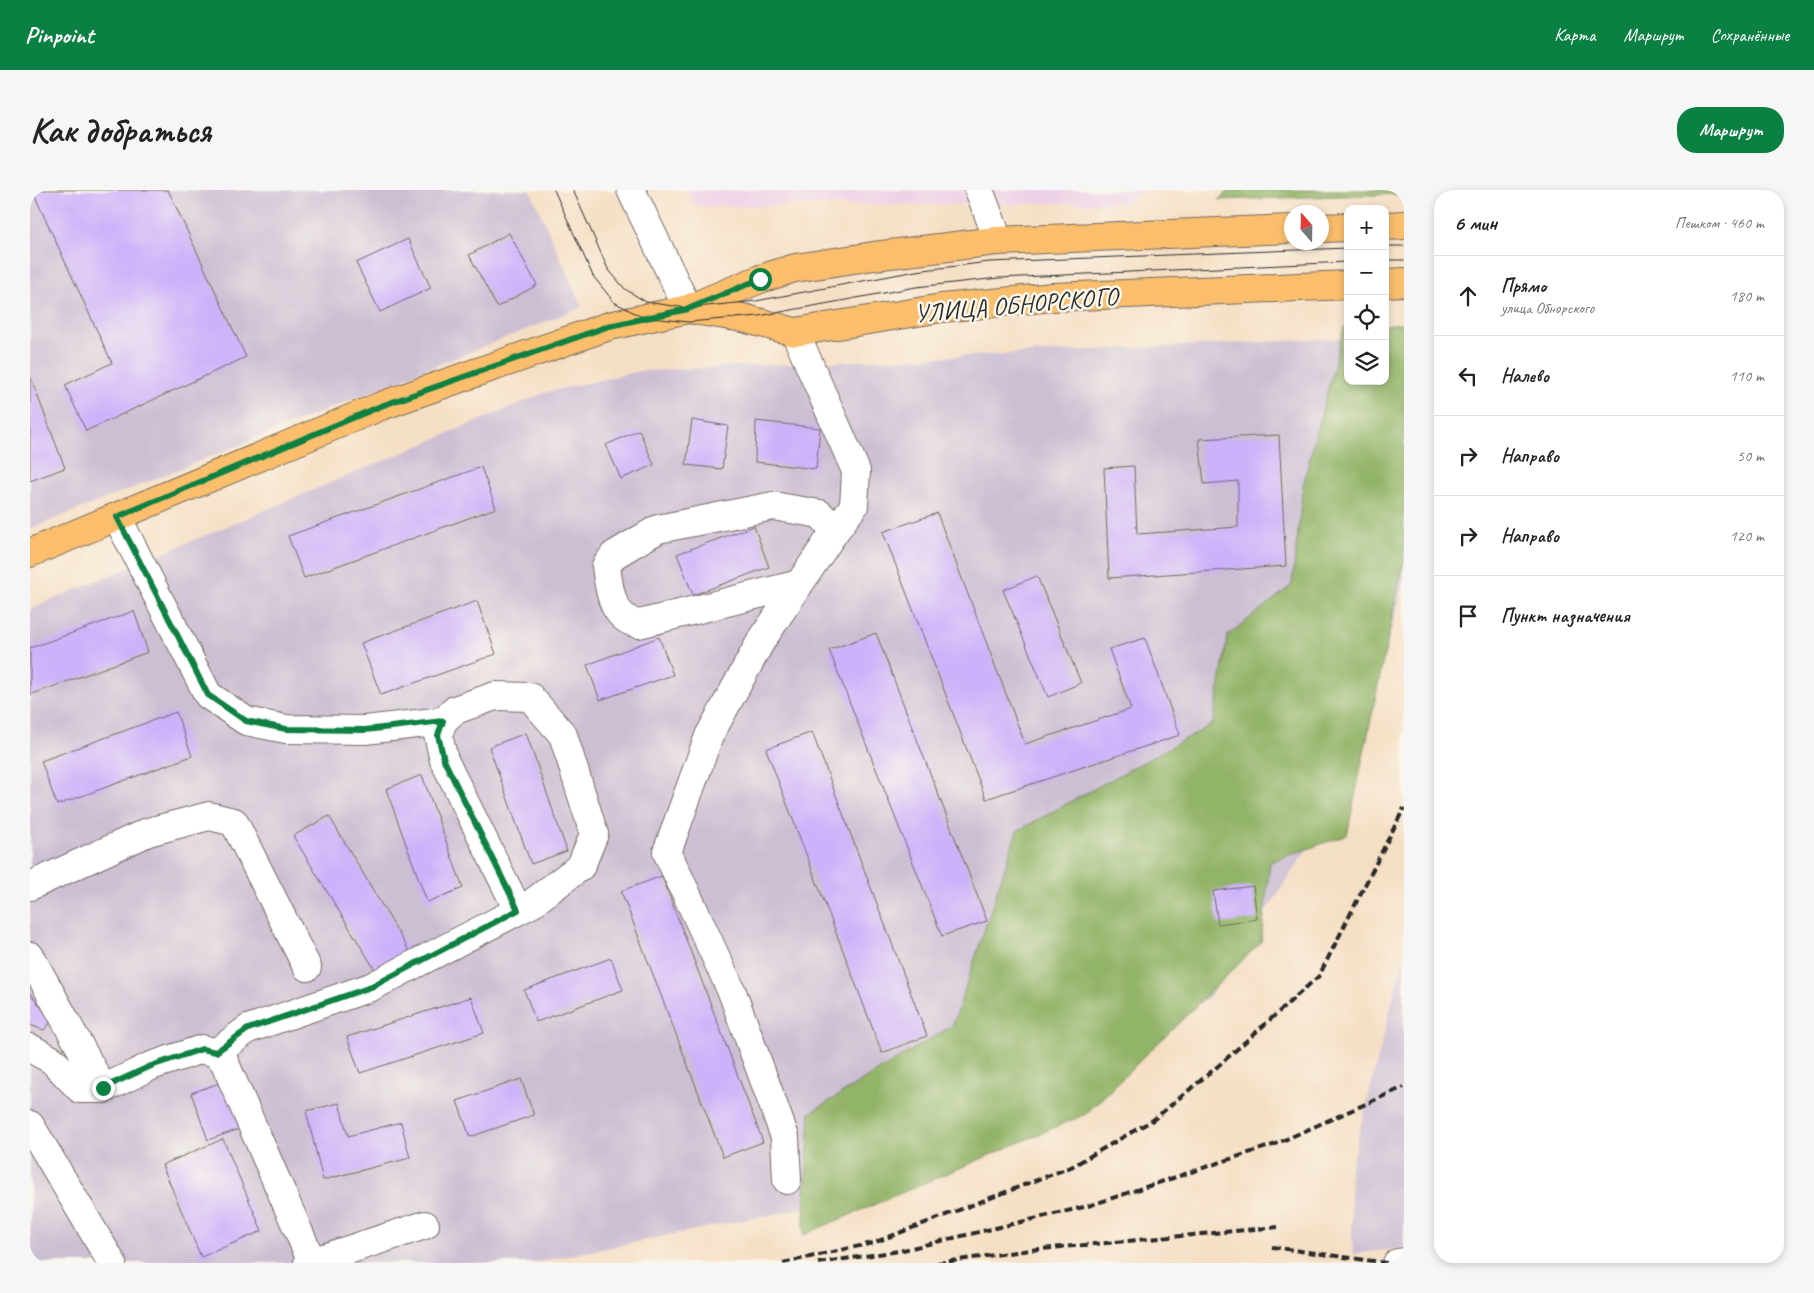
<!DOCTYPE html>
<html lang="ru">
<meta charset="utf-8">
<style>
:root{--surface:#fff;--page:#f6f6f6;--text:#222;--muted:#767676;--line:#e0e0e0;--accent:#0b8043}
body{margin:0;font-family:Caveat,sans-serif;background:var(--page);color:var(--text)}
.controls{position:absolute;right:15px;top:15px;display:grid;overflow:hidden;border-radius:10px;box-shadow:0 2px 8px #0003}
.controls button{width:45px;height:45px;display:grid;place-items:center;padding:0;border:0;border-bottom:1px solid var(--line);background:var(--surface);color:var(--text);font:25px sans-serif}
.compass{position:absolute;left:1254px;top:15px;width:45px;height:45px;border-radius:50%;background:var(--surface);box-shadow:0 2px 8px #0003;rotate:340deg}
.stop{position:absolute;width:15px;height:15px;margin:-11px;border:4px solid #0b8043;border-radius:50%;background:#fff}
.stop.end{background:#0b8043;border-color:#fff;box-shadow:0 1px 5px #0008}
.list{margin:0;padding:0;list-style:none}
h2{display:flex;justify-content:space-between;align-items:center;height:65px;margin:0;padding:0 20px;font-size:21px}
h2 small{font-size:16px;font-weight:400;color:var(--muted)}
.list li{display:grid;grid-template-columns:32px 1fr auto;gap:15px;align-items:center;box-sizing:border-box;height:80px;padding:0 20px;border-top:1px solid var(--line)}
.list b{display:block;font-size:19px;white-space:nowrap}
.list p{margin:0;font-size:16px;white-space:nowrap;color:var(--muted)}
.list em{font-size:16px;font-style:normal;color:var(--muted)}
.icon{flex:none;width:28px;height:28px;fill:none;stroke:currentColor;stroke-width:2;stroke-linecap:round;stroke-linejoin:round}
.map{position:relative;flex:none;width:1374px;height:1073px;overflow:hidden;border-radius:20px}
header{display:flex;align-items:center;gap:30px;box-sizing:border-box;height:70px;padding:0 25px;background:var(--accent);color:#fff}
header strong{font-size:24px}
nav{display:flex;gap:28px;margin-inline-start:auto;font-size:18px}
.intro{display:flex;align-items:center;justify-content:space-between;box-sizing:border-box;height:120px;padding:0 30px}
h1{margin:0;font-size:35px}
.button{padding:12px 22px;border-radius:20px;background:var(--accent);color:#fff;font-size:18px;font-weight:700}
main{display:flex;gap:30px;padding:0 30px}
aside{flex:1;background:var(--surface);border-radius:20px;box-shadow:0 2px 8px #0003}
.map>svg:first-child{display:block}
.built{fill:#eed0e7}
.industrial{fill:#ccbed3}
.forest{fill:#92b468;stroke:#5e704a}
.building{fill:#cdb1fa}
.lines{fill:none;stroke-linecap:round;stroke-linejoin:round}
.minor-casing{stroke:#726a61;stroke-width:30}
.major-casing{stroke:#726a61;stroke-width:30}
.minor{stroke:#fff;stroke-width:28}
.major{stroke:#fabe6d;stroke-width:28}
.tram{stroke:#2b2b2b;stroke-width:1}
.rail{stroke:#2b2b2b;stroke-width:4;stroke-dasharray:8 4;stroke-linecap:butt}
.route{stroke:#0b8043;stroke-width:6}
.labels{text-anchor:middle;stroke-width:5;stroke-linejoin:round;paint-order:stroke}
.street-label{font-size:25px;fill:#2b2b2b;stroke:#fbf7ec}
</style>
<header>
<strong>Pinpoint</strong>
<nav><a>Карта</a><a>Маршрут</a><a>Сохранённые</a></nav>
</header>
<div class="intro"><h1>Как добраться</h1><a class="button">Маршрут</a></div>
<main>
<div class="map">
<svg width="1374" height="1073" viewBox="0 0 1374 1073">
<rect width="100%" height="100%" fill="#fbf7ec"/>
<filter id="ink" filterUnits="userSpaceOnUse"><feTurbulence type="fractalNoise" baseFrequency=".02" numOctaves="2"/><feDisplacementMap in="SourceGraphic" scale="10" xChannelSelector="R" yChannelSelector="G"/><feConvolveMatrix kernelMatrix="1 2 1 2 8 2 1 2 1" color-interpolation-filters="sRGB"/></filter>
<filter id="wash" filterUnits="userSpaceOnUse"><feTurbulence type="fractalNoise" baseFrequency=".0096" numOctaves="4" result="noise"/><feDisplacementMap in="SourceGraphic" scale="20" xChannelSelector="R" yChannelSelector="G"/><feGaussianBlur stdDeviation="1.12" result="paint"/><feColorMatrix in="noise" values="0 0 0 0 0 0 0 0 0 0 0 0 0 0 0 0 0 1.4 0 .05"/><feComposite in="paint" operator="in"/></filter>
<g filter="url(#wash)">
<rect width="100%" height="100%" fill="#f5dfc4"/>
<path class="built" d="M657,0H1113L1095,13L664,16Z"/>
<path class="industrial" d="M0,0H500L552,117L0,339Z
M1374,146V394L1317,599L1179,807L891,994L503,1073H0V419L517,202L610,181L1318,148V191H1355Z
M1374,765V1058L1323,1064L1320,979Z"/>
<path class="forest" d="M1201,0H1374V4L1188,10Z
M1374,133V370L1317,645L1240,672L1231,752L1056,924L773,1045L780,923L923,835L987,641L1183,534L1198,445L1262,395L1273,295L1314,137H1318V191H1355V135Z"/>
<g id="blocks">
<path class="building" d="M2,0H138L216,167L56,241L35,195L82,173Z
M479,43L507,95L467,117L439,65Z
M378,49L401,98L350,122L326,73Z
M0,186L35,278L0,291Z
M662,230L698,236L692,279L656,275Z
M726,231L790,238L786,279L725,272Z
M609,240L624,275L591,289L576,255Z
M1249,245L1256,376L1079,388L1074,278L1104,276L1107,344L1208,337V291L1174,294L1169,249Z
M451,277L466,318L274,388L258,346Z
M907,323L995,554L1101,519L1079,459L1115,448L1150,545L956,609L853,342Z
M724,336L739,377L663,405L647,364Z
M1007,386L1051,493L1018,507L973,400Z
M447,411L466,464L351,505L331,453Z
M104,421L118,462L0,505V458Z
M846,443L957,731L912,746L799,460Z
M629,447L643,485L570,510L557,475Z
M146,522L162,566L27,615L11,571Z
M782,542L897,846L852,863L736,559Z
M496,543L537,661L501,674L459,557Z
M392,585L433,698L397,712L356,599Z
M299,626L381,764L347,783L263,646Z
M632,686L733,952L693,967L591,701Z
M1223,696L1227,729L1188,734L1183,701Z
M581,768L593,800L506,832L494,800Z
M0,803L22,831L14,840L0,835Z
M441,807L454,843L330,883L317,847Z
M491,889L504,925L440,947L427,911Z
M198,890L215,937L178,950L161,903Z
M309,913L318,946L371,932L380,968L293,990L276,921Z
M193,949L232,1041L171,1067L132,975Z"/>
</g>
</g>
<g filter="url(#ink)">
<use href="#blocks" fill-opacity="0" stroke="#726a61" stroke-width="1"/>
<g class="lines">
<g class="minor-casing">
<path id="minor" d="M601,0L658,119
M949,0L964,39L966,51
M87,327L178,505L216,531L256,539L335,540L413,531
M769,394L609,434C582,429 579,400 576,376L584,365L628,339L743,316L790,324L805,341
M0,696L118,642L179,626L204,632L277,777
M0,766L73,899
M0,858L22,870L50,899H73L121,876L172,859L186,863L194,871L282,1072
M186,863L218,839L341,797L501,714L551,676L564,644L533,545L500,507L465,506L425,520L413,531L408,545L414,570L488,720
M0,935L82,1073
M757,990L755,947L702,802L637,662L679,546L731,451L805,341L824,316L826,281L765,142
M278,1073L395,1035
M1367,1073L1374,1072"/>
</g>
<g class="major-casing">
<path id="major" d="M1355,36L1374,35
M1292,38L1318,37
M1355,93L1374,92
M658,119L713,128L765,142L912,118L1023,107L1318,95
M0,363L351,216L579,136L658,119L730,89L765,78L844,66L966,51L1262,39"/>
</g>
<use href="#minor" class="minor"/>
<use href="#major" class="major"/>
<path class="tram" d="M524,0L563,86L584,112L612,127L658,132L729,126L886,97L969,88L1318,72
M543,0L578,79L595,99L616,112L657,118L726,111L886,81L959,72L1318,58
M1355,56H1374
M1355,70H1374"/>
<path class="rail" d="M1242,1057L1357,1073
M753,1073L843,1053L1041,977L1123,930L1188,876L1289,786L1374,618
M788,1073L869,1061L1058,1016L1243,955L1374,897
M907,1073L1000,1060L1248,1037"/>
</g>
</g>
<g class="lines" filter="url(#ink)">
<path class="route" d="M73,898L121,876L172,859L186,862L218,839L341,797L488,720L414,570L408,545L413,531L335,540L256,539L216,531L178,505L87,327L351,216L579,136L658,119L730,89"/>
</g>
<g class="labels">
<g class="street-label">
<text transform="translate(986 114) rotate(-5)" y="9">УЛИЦА ОБНОРСКОГО</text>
</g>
</g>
</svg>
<div class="controls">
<button>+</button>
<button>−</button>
<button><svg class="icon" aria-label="locate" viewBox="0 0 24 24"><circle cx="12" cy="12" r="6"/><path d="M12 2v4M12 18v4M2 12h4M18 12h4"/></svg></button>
<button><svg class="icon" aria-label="layers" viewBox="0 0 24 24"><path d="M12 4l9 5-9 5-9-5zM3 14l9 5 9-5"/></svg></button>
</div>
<svg class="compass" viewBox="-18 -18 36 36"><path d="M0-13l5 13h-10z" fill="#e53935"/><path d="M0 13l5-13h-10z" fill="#767676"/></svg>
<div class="stop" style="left:730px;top:89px"></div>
<div class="stop end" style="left:73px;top:898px"></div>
</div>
<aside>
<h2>6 мин<small>Пешком · 460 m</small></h2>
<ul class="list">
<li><svg class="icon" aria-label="ahead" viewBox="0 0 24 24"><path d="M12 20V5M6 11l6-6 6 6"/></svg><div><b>Прямо</b><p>улица Обнорского</p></div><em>180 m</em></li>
<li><svg class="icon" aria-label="left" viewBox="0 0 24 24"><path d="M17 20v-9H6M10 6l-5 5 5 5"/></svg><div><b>Налево</b></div><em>110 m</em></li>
<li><svg class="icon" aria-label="right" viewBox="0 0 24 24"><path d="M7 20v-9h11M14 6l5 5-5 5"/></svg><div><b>Направо</b></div><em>50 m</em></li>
<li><svg class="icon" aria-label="right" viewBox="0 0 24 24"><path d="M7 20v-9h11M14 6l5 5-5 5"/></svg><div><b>Направо</b></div><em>120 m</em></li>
<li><svg class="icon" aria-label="arrive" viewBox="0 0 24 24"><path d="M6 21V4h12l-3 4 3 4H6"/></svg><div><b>Пункт назначения</b></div></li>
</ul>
</aside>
</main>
